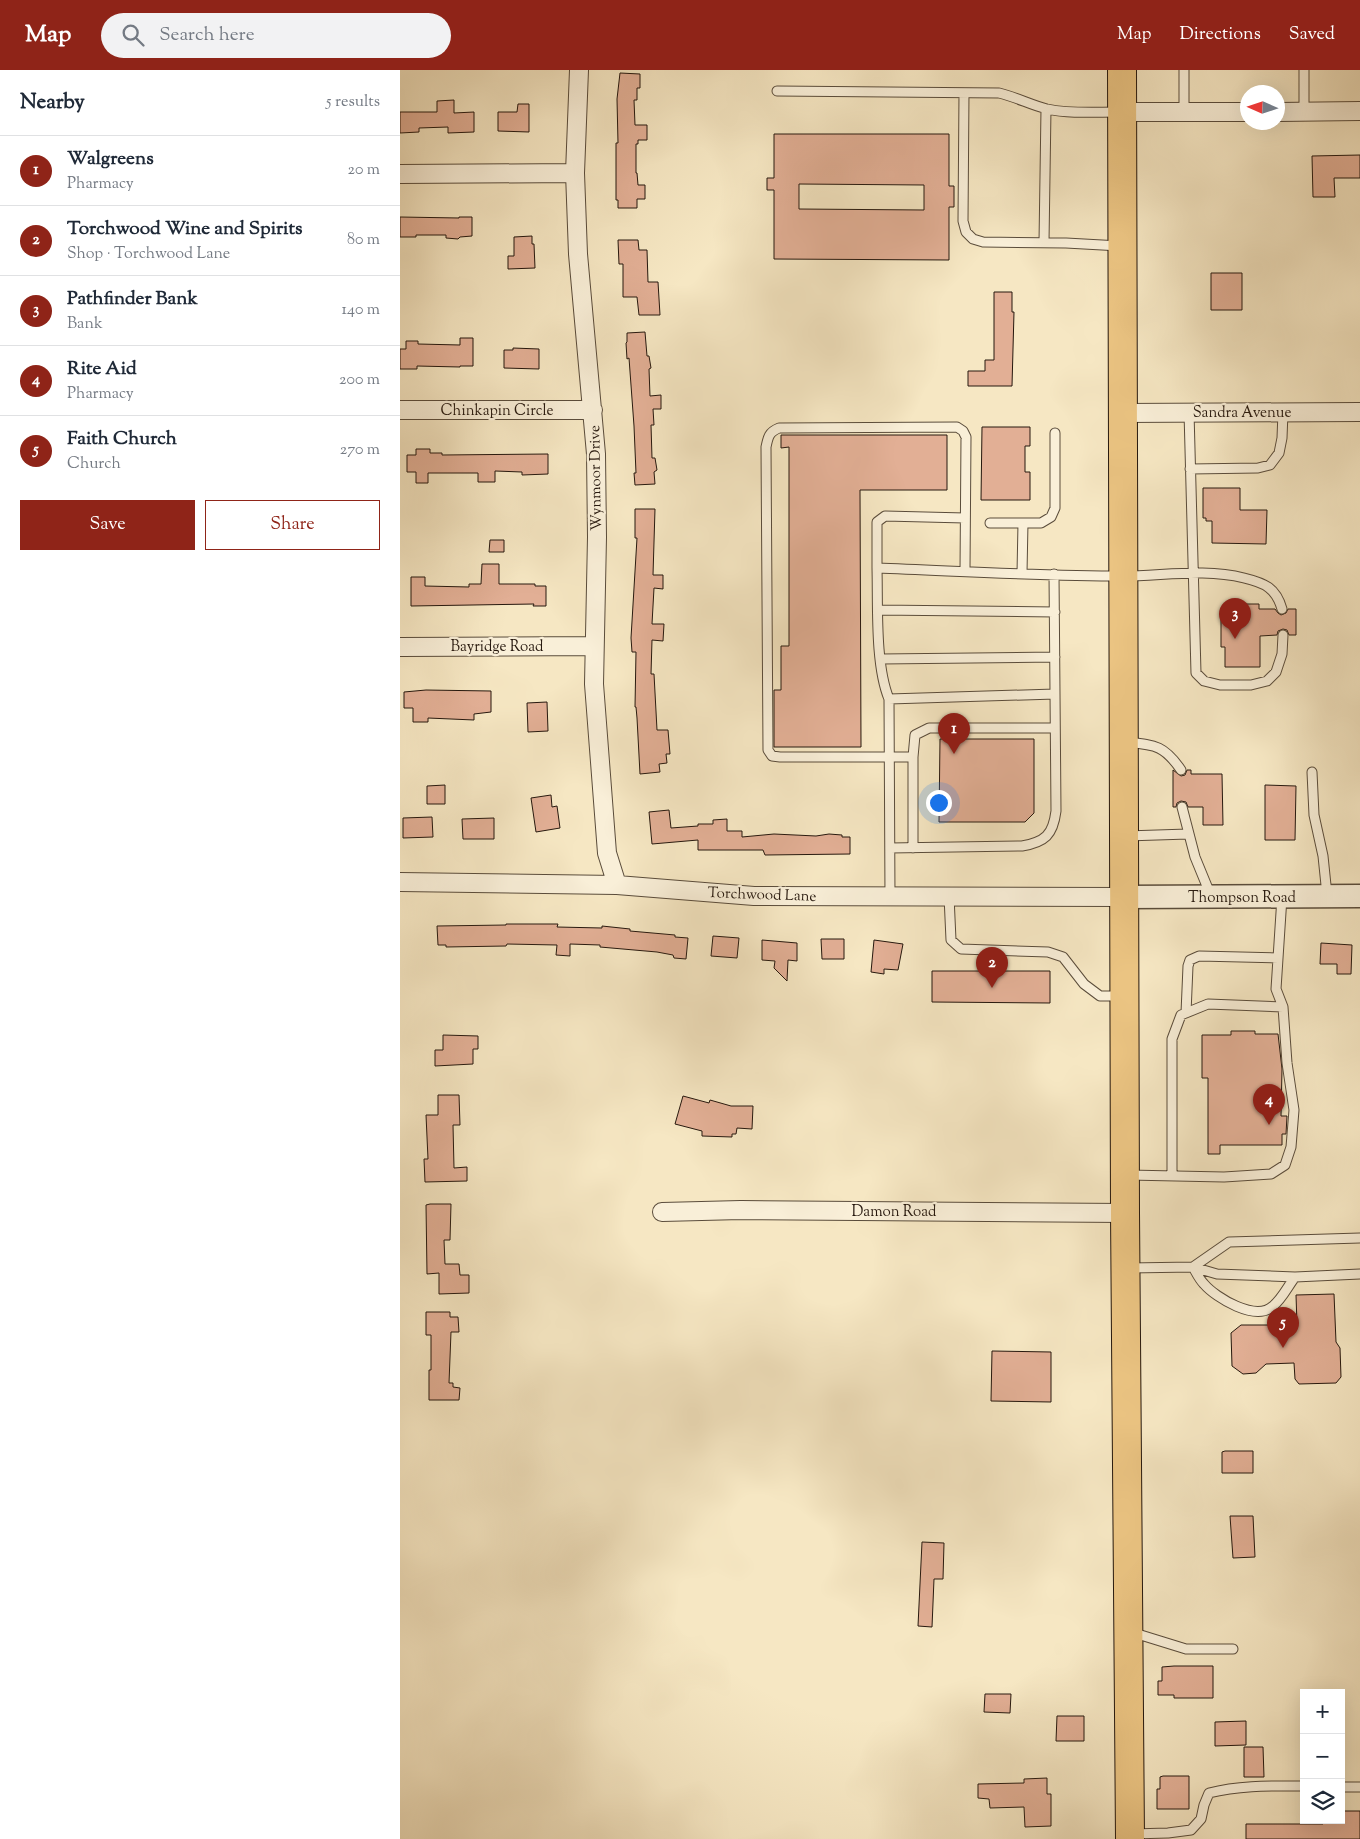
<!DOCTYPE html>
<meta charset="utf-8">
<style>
:root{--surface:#fff;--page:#f2f2f3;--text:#1f2937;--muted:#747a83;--line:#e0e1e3;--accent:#8f2418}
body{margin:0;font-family:"Sorts Mill Goudy",serif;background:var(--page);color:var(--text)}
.controls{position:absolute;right:15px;bottom:15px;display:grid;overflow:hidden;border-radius:0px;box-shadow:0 5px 20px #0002}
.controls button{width:45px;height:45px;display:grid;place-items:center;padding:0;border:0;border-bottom:1px solid var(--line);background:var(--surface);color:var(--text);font:25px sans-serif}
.compass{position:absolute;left:840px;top:15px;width:45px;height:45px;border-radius:50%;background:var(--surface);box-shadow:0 5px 20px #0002;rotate:273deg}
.you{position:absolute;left:538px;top:732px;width:18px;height:18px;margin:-12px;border:4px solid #fff;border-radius:50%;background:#1a73e8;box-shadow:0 0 0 8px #1a73e833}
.badge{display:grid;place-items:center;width:32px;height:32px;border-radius:50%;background:var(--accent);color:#fff;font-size:16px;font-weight:700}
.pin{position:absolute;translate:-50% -41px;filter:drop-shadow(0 1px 2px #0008)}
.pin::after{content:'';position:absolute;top:26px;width:18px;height:15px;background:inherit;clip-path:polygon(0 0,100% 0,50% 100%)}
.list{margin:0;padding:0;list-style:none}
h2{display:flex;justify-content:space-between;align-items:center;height:65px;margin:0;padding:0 20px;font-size:21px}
h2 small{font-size:16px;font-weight:400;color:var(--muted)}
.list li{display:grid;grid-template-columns:32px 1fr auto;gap:15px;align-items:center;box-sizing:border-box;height:70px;padding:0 20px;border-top:1px solid var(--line)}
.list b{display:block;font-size:19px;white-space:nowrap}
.list p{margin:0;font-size:16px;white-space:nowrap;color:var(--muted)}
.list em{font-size:16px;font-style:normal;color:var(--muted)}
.actions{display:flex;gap:10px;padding:15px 20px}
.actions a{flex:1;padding:11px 0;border:1px solid var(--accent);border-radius:0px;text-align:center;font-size:18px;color:var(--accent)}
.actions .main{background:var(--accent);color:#fff}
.icon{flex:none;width:28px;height:28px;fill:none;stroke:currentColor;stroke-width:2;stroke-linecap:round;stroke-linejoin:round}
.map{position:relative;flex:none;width:960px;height:1769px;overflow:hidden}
header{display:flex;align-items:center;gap:30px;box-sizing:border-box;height:70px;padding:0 25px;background:var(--accent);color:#fff}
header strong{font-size:24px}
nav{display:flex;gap:28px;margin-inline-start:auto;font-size:18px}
.search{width:350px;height:45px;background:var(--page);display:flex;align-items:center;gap:12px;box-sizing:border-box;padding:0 18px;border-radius:28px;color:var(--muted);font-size:19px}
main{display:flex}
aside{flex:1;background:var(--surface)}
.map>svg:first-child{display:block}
.building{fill:#e2af95;stroke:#26180e;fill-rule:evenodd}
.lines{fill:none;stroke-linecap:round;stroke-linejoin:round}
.service-casing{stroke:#5a4c3b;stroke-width:11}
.minor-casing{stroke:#5a4c3b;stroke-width:20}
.tertiary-casing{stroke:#5a4c3b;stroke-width:25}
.primary-casing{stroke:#26180e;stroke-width:30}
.service{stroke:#f9efd8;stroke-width:9}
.minor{stroke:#f9efd8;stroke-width:18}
.tertiary{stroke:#f9efd8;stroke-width:22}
.primary{stroke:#ebc482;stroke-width:28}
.labels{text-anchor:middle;stroke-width:4.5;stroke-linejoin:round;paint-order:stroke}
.street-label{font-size:15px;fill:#26180e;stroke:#f9efd8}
</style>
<header>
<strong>Map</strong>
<div class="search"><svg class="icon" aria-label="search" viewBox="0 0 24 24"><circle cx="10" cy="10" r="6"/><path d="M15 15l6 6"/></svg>Search here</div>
<nav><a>Map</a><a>Directions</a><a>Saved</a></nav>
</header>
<main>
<aside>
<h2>Nearby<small>5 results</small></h2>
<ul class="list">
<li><span class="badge">1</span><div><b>Walgreens</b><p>Pharmacy</p></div><em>20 m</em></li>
<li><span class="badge">2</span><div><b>Torchwood Wine and Spirits</b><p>Shop · Torchwood Lane</p></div><em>80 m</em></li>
<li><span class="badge">3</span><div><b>Pathfinder Bank</b><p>Bank</p></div><em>140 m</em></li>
<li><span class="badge">4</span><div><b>Rite Aid</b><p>Pharmacy</p></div><em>200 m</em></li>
<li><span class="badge">5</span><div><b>Faith Church</b><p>Church</p></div><em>270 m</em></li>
</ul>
<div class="actions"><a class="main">Save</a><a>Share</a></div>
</aside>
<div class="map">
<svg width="960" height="1769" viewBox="0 0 960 1769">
<rect width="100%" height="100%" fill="#f6e7c3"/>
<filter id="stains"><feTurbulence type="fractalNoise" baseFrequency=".004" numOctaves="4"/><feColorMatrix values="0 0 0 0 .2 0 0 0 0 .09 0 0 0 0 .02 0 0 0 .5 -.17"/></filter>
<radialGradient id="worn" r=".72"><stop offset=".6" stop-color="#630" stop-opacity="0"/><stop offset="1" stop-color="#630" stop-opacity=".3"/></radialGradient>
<path class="building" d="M220,3L240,4V18H237V30H234L235,55H247V70H238V74H236V103H237L238,115H245V129H237V138H218V130H216V73H218L217,29Z
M54,30V43L74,42V62L48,63V57L19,58V62L0,63V42H37V31Z
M118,34H129V62L98,61V42H117Z
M374,64H549V116H554V137H549V190L374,189V120H367V108H374ZM399,114L524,115V140L399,139Z
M960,85V108H934L935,127H913L912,86Z
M0,147L59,148V147H72V166L60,167L58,169L46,168V165H16V167H0Z
M132,166V174H134L135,198L108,199V186H114V167Z
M218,170H238L239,180H247L248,212H258L260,245H239L237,227H223V194H219Z
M811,203H842V240H811Z
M594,222H612V242H614L612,316H568V301H585V290H594Z
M245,262L247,286H249L251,298L249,299L250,326L261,325V339H253L254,355H251L252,388H255L257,400L254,402L255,414L235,415L234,403H236L234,356L229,288L227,289L226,273L227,272V263Z
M60,268H73V296H60V297L17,296V299H0V279H6V271H18V274L60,275Z
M113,278L139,279V299L104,298V280H113Z
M582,357H630V376H625V402H630V430H581Z
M381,365H547V420H460L461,677H374V620H381V576H389V377L381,378Z
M16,379H30V383H42V385L148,384V404L122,405V402L95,401V412H78V403H28V413H16V402H7V385H16Z
M803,418H840V440H867L866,474L812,473V451H806V448H803Z
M235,439H255L253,505H263V519L254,518L252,554H264L263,571L252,570L251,604H254L257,660H268L270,684H266L267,693L259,694L260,702L240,704L237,648L236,637H235L236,582H232L231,568L237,468H235Z
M90,470H104V482H89Z
M82,494H99V514H135V516H146V536H133L134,534L11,536V507H25V516L69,517V514H81Z
M825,534H859V539H875L878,543L881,545L886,543L888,539H896V565H889L887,560L883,559L878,561L877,565L860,566V597H825V577H821V547H825Z
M26,620L91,621V642L74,644V650L28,648V652H13V638H4V622Z
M147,632L148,661L128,662L127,633Z
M550,656H558L559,662L565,664V669H634V743L625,752H539L540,669H545V664L549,662Z
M773,700L781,706L785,705L787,700H791V704H822L823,755H803V737H788L786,732L781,731L777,733L776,737H773Z
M45,715V734H27V716Z
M865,715L896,716L895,770H865Z
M151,725L152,737L157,736L160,758L136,762L131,728Z
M269,740L271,758L298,756V754H313V750L327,749V761H342V767L374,764L416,766L429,764L442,765V767H450V784L365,785L363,780H298V770L252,774L249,742Z
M32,747L33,767L3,768V748Z
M94,748V769H63L62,749Z
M106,854H158L157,857L202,858V856L230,859V861L275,865V867L288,868L286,889L274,888L273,885L257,882L200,877V875L170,874V886L156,885L157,875L107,874L106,876L46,877V875H38L37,856L106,855Z
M313,866L339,868L337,888L311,886Z
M421,869H444V889H422Z
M362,870L397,873V891L388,890L387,911L374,898L375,891L362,890Z
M474,870L503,874L498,900L484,899V904L471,902Z
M921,873L952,875L951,904H937V894H920Z
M532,901H650V933L532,932Z
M831,961H855V964H878L882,999L881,1046H887L886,1064H882V1075H820V1084H808V1008H802V965H831Z
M43,965L78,966V979H73V994L35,996V980H43Z
M38,1025H59L60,1055H53L54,1098L67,1097V1111L25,1112L24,1089H28L26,1045H38Z
M283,1026L309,1033L310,1030L331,1036H353L352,1059L337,1058L336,1064H332V1067L302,1066V1061L275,1054Z
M30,1134H51L50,1170H44L45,1194H59L60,1205H69V1223L39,1224V1203L27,1204L26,1135Z
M934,1224L936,1272L940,1278L941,1307L936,1313L899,1314L895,1309L894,1293L866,1294L856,1303L843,1304L832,1296L831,1263L841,1255H897L896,1225Z
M26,1242H50V1247H58L59,1262H51L49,1313H53V1317L60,1318L59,1330H29V1300H31V1265H26Z
M592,1281L651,1282V1332L591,1331Z
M825,1381H853V1403H822V1382Z
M830,1446H853L855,1487L833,1488Z
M522,1472L544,1473L543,1509H534L532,1557L518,1556Z
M774,1596H813V1628H774V1625H758V1611H762V1597Z
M585,1624H611L610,1643L584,1642Z
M657,1646H684V1671H656Z
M846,1651V1675L815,1676V1652Z
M844,1677H863L864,1707H844Z
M763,1706H789V1739H757V1719H760V1707Z
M647,1708V1724H651V1756L625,1757L624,1737L590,1738L589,1729L578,1728V1714L624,1713V1709Z
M941,1741H960V1769H846V1754H923V1750H941Z"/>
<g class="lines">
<g class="service-casing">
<path id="service" d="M784,0V42
M377,21L599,23C616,27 631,35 647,39C670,44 695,42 718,42
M564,23L563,151L566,162L573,169L583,172L666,173L720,176
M904,41V0
M644,172L646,39
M789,342L796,603L804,611L820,615H851L867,611L876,602L882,584L883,565
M790,399L858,398L870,395L879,383L882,368L883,342
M590,453H641L651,447L655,438V363
M477,498V452L485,446L565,448
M622,503L623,453
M478,540L655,542
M481,589L655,587
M489,629L655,624
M564,658H655
M726,672C755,675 764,675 781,700
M513,687L515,665L529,658H544
M912,702L914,745L923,786L927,825
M782,737L795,787L811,826
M726,766L788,764
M490,778L622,776C645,772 653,765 656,741L654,504
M513,778V687H380L372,686L368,680L366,377C368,367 369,362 379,358L557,357L563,361L566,367L565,501
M490,826L489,629C475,595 478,536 477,498C559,501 641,506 723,506C763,506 805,498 844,508C865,513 876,518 882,539
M549,826L551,870L561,879L648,882L663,887L684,914L700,926H721
M786,943L788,896L790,890L799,886L878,888
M728,1105L824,1107L871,1104L885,1095L891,1077L894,1040L887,993L883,937L876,919L882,827
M772,1106V969L781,945L808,934L883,937
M793,1197C796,1202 799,1209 804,1214C816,1228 856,1252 873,1236C882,1229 888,1216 895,1207L960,1204
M793,1197L829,1172L960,1168
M729,1198L793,1197L817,1204L895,1207
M731,1562L786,1579H833
M941,1717H960
M732,1764L768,1763L791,1760L801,1749L804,1735L809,1723C841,1715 872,1716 904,1716"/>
</g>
<g class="minor-casing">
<path id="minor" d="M179,0L175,103L178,184L196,384L197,467L194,614L207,783L217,815
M722,42H848
M878,42L960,41
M0,104L175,103
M0,340H193
M723,343L960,342
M0,577L194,576
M0,812L217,815L354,826L724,827
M262,1142L341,1140L725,1143"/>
</g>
<g class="tertiary-casing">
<path id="tertiary" d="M724,827L960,826"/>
</g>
<g class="primary-casing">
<path id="primary" d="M722,0L725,1143L730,1769"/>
</g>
<use href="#service" class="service"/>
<use href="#minor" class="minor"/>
<use href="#tertiary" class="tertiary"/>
<use href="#primary" class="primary"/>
</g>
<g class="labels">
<g class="street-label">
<text x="97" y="345">Chinkapin Circle</text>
<text x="842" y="347">Sandra Avenue</text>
<text transform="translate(195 408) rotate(-91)" y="5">Wynmoor Drive</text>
<text x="97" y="581">Bayridge Road</text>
<text transform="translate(362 824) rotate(2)" y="5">Torchwood Lane</text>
<text x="842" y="832">Thompson Road</text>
<text x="494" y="1146">Damon Road</text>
</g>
</g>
<rect width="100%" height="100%" filter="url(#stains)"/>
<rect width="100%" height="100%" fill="url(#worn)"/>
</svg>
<div class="controls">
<button>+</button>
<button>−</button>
<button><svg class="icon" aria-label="layers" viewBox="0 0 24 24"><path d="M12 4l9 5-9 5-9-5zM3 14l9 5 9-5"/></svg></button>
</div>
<svg class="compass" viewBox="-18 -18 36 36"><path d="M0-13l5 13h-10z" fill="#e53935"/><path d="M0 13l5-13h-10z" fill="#747a83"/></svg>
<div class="you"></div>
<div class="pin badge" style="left:554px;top:684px">1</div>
<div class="pin badge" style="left:592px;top:918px">2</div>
<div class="pin badge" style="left:835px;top:569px">3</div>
<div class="pin badge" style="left:869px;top:1055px">4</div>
<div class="pin badge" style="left:883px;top:1278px">5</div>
</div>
</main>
